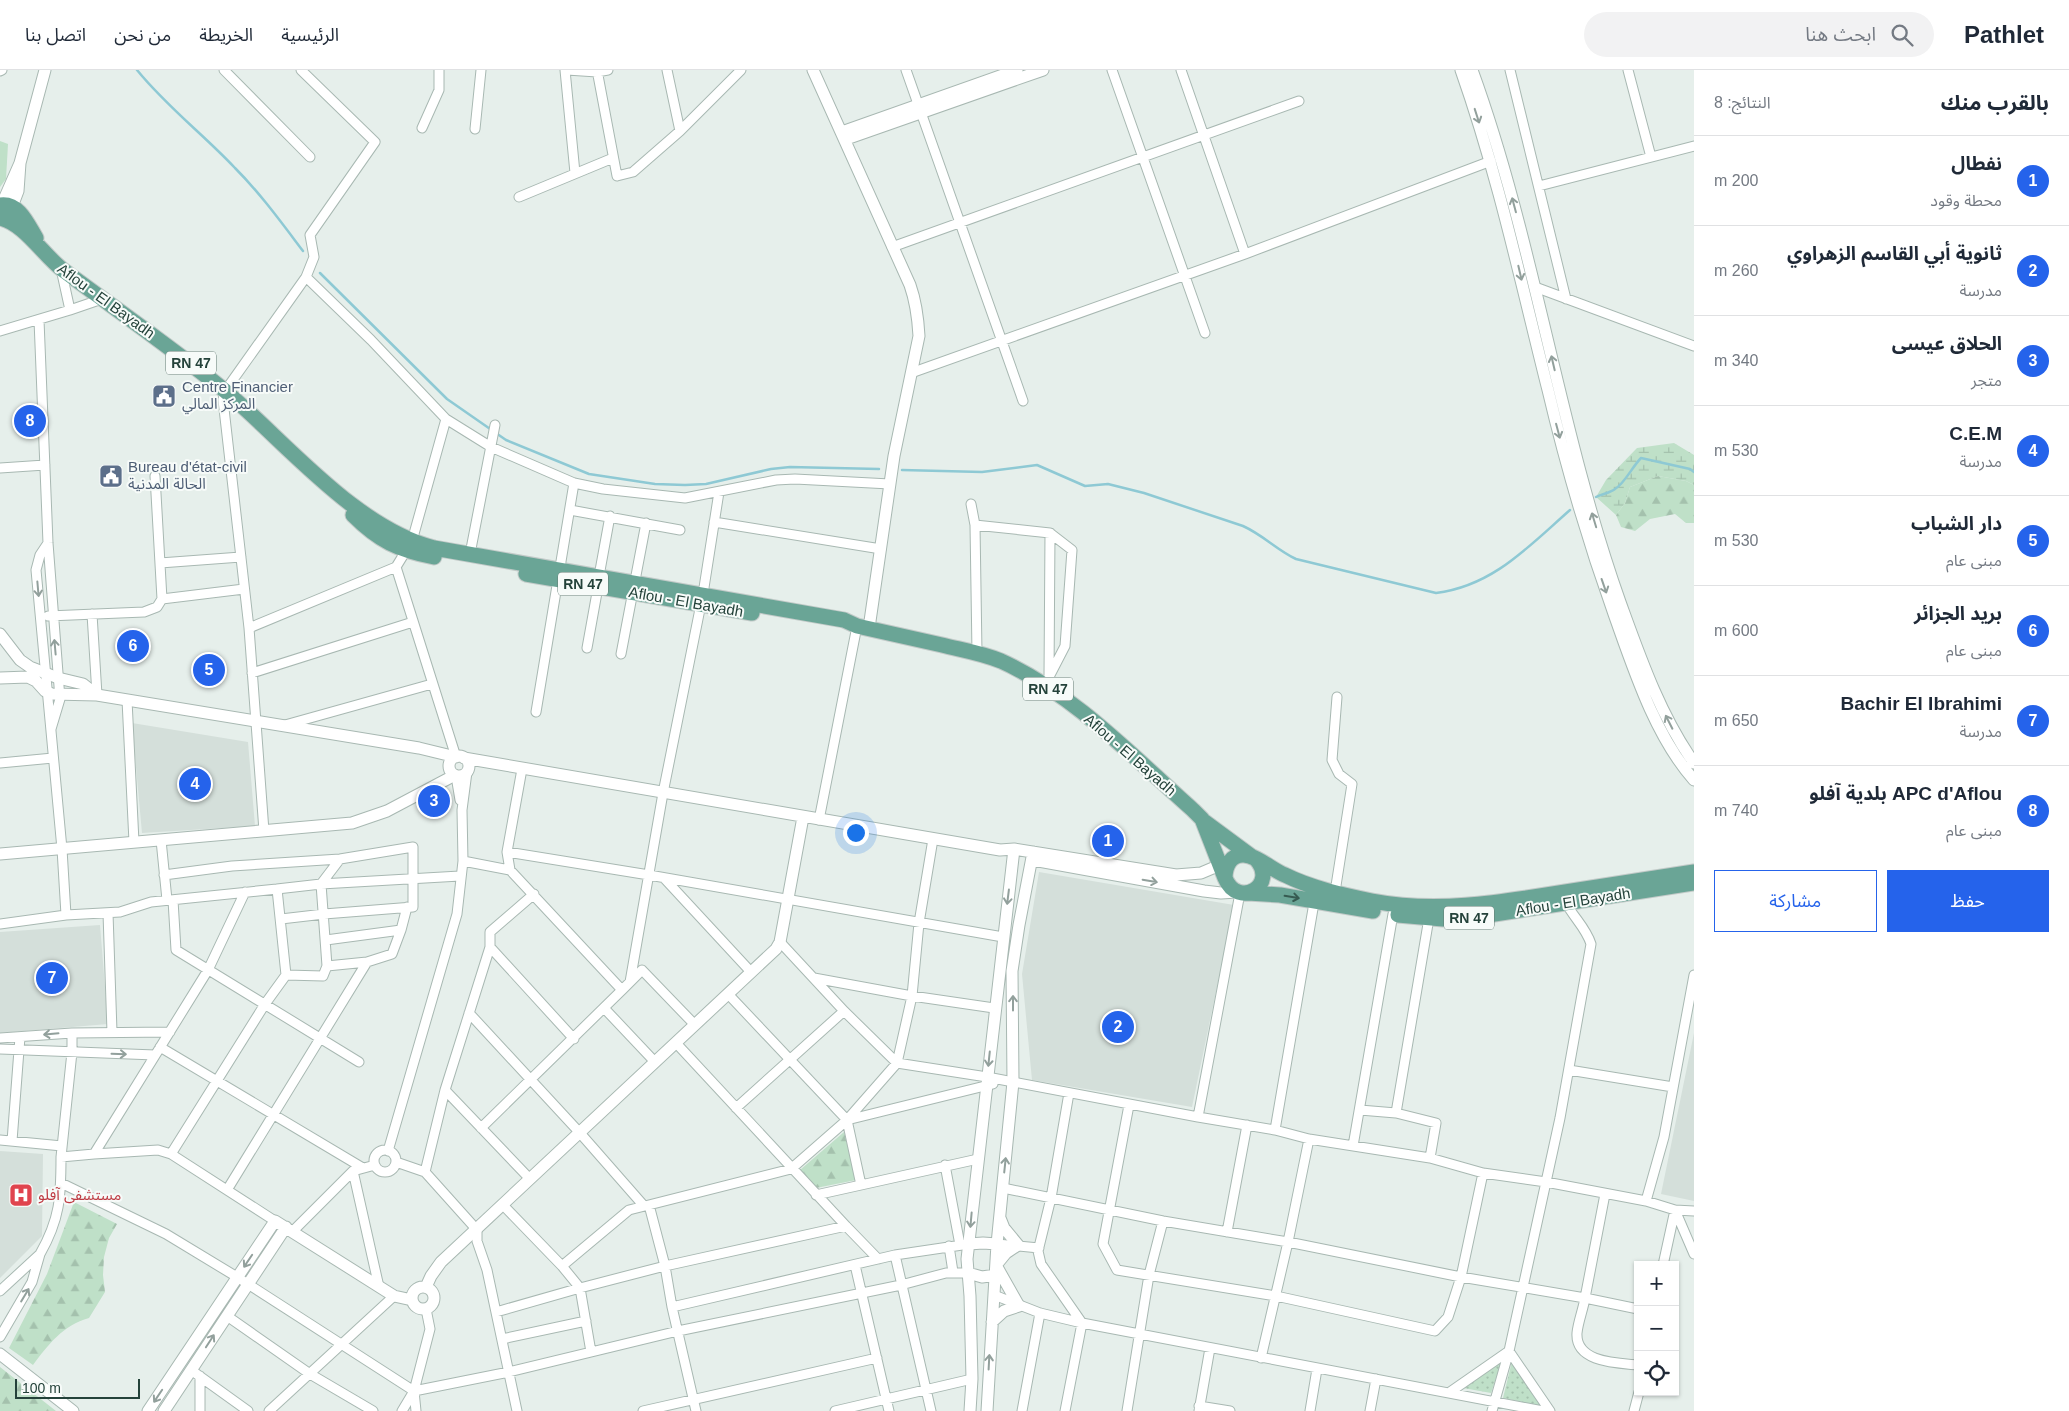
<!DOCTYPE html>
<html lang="ar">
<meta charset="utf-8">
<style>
:root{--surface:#fff;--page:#f2f2f3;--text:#1f2937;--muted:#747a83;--line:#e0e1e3;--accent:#2563eb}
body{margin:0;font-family:Arial,"Noto Sans Arabic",sans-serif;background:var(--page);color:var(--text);direction:rtl}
.controls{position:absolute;right:15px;bottom:15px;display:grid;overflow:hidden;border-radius:0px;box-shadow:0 1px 4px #0004}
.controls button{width:45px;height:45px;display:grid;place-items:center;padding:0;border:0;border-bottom:1px solid var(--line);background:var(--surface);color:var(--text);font:25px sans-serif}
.scale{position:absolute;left:15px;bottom:12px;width:125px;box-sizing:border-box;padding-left:5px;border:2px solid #24423a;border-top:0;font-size:14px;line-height:18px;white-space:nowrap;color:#24423a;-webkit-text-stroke:4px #f7fbf9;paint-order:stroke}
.you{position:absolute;left:855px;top:762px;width:18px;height:18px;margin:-12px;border:4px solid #fff;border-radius:50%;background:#1a73e8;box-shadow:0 0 0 8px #1a73e833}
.badge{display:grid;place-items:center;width:32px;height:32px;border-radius:50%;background:var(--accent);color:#fff;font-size:16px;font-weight:700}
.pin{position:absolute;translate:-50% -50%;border:2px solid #fff;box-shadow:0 1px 5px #0006}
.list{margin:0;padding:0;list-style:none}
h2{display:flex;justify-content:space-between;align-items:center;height:65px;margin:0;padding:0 20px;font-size:21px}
h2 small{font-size:16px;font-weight:400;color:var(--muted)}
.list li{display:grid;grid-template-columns:32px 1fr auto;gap:15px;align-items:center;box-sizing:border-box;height:90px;padding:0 20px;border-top:1px solid var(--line)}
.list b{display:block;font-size:19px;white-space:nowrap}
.list p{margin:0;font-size:16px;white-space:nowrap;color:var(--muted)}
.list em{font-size:16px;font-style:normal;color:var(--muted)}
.actions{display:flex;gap:10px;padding:15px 20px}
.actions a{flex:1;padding:11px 0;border:1px solid var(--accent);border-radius:0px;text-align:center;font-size:18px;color:var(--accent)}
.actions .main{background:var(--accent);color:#fff}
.icon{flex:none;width:28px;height:28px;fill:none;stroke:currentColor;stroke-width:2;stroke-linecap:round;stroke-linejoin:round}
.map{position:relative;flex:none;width:1694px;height:1341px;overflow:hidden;direction:ltr}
header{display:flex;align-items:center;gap:30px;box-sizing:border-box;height:70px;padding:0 25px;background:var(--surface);border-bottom:1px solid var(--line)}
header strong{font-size:24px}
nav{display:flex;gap:28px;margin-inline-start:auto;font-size:18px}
.search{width:350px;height:45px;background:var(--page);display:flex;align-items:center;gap:12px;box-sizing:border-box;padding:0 18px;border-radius:28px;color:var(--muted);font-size:19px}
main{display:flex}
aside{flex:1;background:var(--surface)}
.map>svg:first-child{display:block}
.built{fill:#d4dfda}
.grass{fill:url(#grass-dots)}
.forest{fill:url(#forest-firs)}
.wetland{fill:url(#wetland-marsh)}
.park{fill:#bfe0c8}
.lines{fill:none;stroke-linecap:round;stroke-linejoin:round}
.stream{stroke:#8ec9d4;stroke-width:2.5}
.minor-casing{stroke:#a8b8b2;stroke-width:11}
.tertiary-casing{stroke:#a8b8b2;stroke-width:13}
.primary-casing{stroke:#c2cac8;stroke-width:17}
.minor{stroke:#fff;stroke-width:9}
.tertiary{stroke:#fff;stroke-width:11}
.primary{stroke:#6aa596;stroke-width:15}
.oneway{stroke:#92a09c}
.oneway2{stroke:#365b51}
.labels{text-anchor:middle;stroke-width:4;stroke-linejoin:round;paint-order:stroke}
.shield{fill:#f7fbf9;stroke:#637a73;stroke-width:1}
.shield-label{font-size:14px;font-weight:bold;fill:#24423a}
.street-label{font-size:15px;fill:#24423a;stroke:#f7fbf9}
.service-label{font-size:15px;fill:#4e5e75;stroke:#f7fbf9;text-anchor:start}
.health-label{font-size:15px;fill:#be3a42;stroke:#f7fbf9;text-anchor:start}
</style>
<header>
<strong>Pathlet</strong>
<div class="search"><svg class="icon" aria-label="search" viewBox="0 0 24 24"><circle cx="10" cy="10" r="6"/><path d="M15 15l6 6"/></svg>ابحث هنا</div>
<nav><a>الرئيسية</a><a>الخريطة</a><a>من نحن</a><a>اتصل بنا</a></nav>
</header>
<main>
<aside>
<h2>بالقرب منك<small>النتائج: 8</small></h2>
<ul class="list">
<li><span class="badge">1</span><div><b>نفطال</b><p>محطة وقود</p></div><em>200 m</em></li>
<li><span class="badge">2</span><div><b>ثانوية أبي القاسم الزهراوي</b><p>مدرسة</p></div><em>260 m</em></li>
<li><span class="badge">3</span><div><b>الحلاق عيسى</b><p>متجر</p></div><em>340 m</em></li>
<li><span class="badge">4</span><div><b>C.E.M</b><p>مدرسة</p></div><em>530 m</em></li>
<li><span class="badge">5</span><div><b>دار الشباب</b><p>مبنى عام</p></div><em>530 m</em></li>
<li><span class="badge">6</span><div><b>بريد الجزائر</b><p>مبنى عام</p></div><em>600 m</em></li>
<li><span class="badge">7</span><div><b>Bachir El Ibrahimi</b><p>مدرسة</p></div><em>650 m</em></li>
<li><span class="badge">8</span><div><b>APC d'Aflou بلدية آفلو</b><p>مبنى عام</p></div><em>740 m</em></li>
</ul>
<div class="actions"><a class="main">حفظ</a><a>مشاركة</a></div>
</aside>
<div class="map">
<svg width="1694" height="1341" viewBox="0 0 1694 1341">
<defs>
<pattern id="grass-dots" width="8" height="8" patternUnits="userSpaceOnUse" patternTransform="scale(1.25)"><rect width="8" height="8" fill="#bfe0c8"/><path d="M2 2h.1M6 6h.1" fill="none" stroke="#a4c1ad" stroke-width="1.8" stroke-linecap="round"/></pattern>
<pattern id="forest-firs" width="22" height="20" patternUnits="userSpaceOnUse" patternTransform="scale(1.25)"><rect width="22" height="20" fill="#bfe0c8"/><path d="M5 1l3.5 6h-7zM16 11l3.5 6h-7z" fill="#a4c1ad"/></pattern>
<pattern id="wetland-marsh" width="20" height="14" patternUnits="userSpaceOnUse" patternTransform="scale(1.25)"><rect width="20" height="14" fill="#bfe0c8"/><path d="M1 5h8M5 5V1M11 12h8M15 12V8" fill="none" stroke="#a4c1ad"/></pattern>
</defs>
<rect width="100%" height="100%" fill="#e6efeb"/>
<path class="built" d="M132,653L248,672L255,756L142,763Z
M1039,802L1234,835L1192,1037L1032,1010L1022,904Z
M100,855L108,954L0,963V862Z
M1694,963V1131L1661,1124Z
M0,1081L43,1084L42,1166L0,1208Z"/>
<path class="grass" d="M1502,1290L1491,1323L1463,1318Z
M1512,1291L1541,1336L1503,1328Z"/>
<path class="forest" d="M1658,406L1686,411L1694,415V453H1686L1675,444L1650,449L1635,461L1621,457L1616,445L1625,433L1630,417Z
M844,1062L856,1110L816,1118L800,1100Z
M74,1132L117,1154L109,1168L104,1187L103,1205L105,1222L89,1248C63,1255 48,1275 33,1295L9,1278L47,1204Z
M0,1297L56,1341H0Z"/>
<path class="wetland" d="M1674,373L1694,385V415L1686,411L1658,406L1630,417L1625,433L1616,445L1596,427L1606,410L1637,378Z"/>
<path class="park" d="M0,71L8,74L6,109L0,117Z"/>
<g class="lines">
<path class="stream" d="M137,0C167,37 203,64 235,98C260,123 281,152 303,181
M320,203L447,329L506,370L589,404L655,414L685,415L706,414L771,399L790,397L879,399
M902,400L982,402L1037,395L1085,416L1108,414L1144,423L1243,456C1263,465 1277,480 1296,489L1436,523C1493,516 1529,476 1570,440
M1596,427C1602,424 1610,423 1615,419C1625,413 1632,397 1641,388L1690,399L1694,402"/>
<g class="minor-casing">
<path id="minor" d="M224,0L310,87
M565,0L575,103
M567,0L597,2L608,0
M597,0L617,106L633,102L680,61L741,0
M667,0L680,61
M906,0L1023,331
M1112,0L1205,263
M1181,0L1245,184
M1510,0L1566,229
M1628,0L1651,87
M0,1L2,0
M422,58L439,20V0
M475,59L481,0
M1539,116L1694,76
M519,127L613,88
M892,177L1299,31
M306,207L371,270L446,349L491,377L574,413L603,419L685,428L776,410L795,409L890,414
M1535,217L1694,276
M70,240L102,229
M39,250L48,473L60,629L51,659
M0,261L70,240L61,199
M911,303L1245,184L1491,91
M446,349L412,471L396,497L456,687
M0,398L45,395
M971,434L975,455L977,583
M570,440L680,460
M714,452L881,479
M975,455L1050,463L1049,606L1047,618
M48,473L40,485L36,500L62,779L66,845
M470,484L495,355
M160,493L241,487
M599,506L610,446
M162,529L244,519
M92,544L97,625
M48,546L144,542L157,537L162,529L155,406
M249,558L396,497
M587,578L598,517
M621,584L646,453
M252,603L413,552
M1050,605L1065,576L1072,480L1050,463
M127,630L134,772
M536,642L574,413
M285,655L432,614
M0,693L53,688
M456,706L460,730
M819,750L857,556
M264,761L249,558L223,330L225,321L306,207L314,187L310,165L375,72L301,0
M161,770L167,830
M507,782L522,699
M463,791L510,800L622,920L642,900L695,955
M510,800L507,782L649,805L1003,867
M164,805L232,796L340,789L413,777V837L324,844L281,849
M664,808L751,902
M245,822L208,900L94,1084L158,1080L171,1084L275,1151
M1335,822L1352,714L1339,704L1332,690L1337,627
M1240,823L1198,1047L1275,1060L1309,1069L1430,1088L1483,1103L1546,1112L1646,1131L1675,1140L1694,1141
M173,830L176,880L359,992
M108,843L112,962
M0,854L66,845L120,842L151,832L277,819
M326,870L401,860L407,837
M490,877L574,969
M367,892L392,884L401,860
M327,896L321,814L340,789
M814,908L912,926L994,938
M630,912L663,723L703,524L719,422
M728,924L847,1050L861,1115L816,1125
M604,938L655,992
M844,941L897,993L987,1007L1198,1047
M469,943L580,1063L644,1136
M72,963V982L61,1087L94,1084
M0,968L72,963L170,962
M160,977L363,1098
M0,979L155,985
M1569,1000L1673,1017
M445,1020L530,1109
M1129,1035L1103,1174L1117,1200L1276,1226L1435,1261L1448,1247L1461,1207L1483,1103
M736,1038L844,941L780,872
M1360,1040L1396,1043L1436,1053L1430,1088
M1396,1043L1429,848
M847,1050L993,1014
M481,1058L622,920
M1275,1060L1315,827
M0,1070L62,1076
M12,1071L20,967
M1353,1076L1393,844
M374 1091a11 11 0 1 1 22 0a11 11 0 1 1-22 0Z
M388,1081L457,844L463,791L462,740L467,702
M171,1084L265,934L286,905L277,819L321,814L460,806
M396,1092L425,1102L477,1160V1171L487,1200L517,1341
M375,1095L353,1101L379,1217
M945,1095L960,1175
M425,1102L445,1020L490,877V862L534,824
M61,1113L166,1164L237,1207L414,1321
M861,1115L978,1089
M1003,1118L1163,1151L1288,1172L1461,1207L1585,1228L1605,1124
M227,1120L367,892L327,896L323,906L286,905
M1646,1131L1664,1067L1694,905
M503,1135L562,1196L580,1218L665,1196L846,1156L676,973
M649,1135L665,1196L672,1237L696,1341
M846,1156L878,1189
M293,1161L353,1101
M1227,1162L1247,1055
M997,1174L1039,1178
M949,1176L953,1202
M40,1184C60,1149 61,1127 61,1087
M895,1185L931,1341
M855,1195L889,1341
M1663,1195L1675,1140L1694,1184
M562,1196L629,1140L791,1099L847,1050L897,993L912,926L919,853L933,769
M0,1221L40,1184L32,1212L0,1267
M994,1225L1040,1243L1082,1253L1543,1341
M672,1237L895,1185L969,1174
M426,1239L430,1259L414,1321L509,1302L678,1261L901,1215L946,1203H968
M1638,1239L1585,1228C1583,1240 1578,1252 1577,1263C1575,1293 1618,1293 1638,1295
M496,1242L580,1218L591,1282
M227,1246L310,1304L373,1341
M502,1269L586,1251
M1261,1288L1288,1172L1309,1069
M191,1300L248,1341
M200,1306V1341
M414,1321L416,1341
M1450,1322L1509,1281L1550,1341
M1199,1336L1230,1341
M269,1341L394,1226
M402,1341L414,1321
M643,1341L877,1288
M835,1341L972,1309
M1022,1341L1040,1243
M1065,1341L1082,1253L1041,1194L1038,1181L1051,1128L1069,1023
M1127,1341L1149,1205L1163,1151
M1199,1341L1210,1278
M1310,1341L1317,1299
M1370,1341L1376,1309
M1492,1341L1509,1281L1560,1048L1591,874C1586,858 1574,848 1566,833
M1634,1341L1639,1322"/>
</g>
<g class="tertiary-casing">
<path id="tertiary" d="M813,0L910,215C916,232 918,248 919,266L894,386L869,558
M1461,0C1498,105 1521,213 1548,320C1566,396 1588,471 1614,544C1634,600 1655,666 1694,710
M1472,0C1535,173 1558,358 1620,532C1640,587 1660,645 1694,693
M842,62L1017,0
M846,69L1043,0
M2,142V134L20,93L45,0
M10,142L18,121L20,93
M0,564L20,590L30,597L58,608L83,614L97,625
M0,608L28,607L36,611L45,621L52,624L97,625L419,678L456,687
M449 696a10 10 0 1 1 20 0a10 10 0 1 1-20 0Z
M464,688L1000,780L1014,779L1176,805L1201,803L1227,792
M0,784L352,753L387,741L455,705
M1033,790L1204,821L1221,823L1237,822
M969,1174L983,1173L997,1174
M997,1194L1006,1183L1018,1175L1004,1158L1000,1148
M968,1203L982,1207L996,1205
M412 1228a11 11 0 1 1 22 0a11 11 0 1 1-22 0Z
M426,1217L431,1206L441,1192L776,879L780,872L803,747
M992,1252L1004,1241L1019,1236L997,1197
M0,1284L73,1341
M148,1341L275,1151L394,1226L412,1230
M164,1341L286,1157
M970,1341L972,1309L970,1226L967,1189L1014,779
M987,1341L997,1174L1013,1012L1012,901L1019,855L1033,782"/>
</g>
<g class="primary-casing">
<path id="primary" d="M0,135C19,132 28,155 36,168
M0,148C24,153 44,186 63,200C117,240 172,278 224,320C286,372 354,457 434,478L844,550L857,556C885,562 914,569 942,575C962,580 982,583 1001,591C1074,624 1133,687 1193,740L1202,749L1225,808
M353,445C379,471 398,480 434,487
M526,504L752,543
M1205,752L1251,786
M1256,789C1279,815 1238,840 1225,808C1225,796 1231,784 1244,785C1258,786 1272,800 1285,805C1311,818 1343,825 1372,831C1435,843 1497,833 1559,823C1604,816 1649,809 1694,802
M1248,823L1280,825L1373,841
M1398,845L1443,849L1469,848L1694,813"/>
</g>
<use href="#minor" class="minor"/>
<use href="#tertiary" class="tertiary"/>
<use href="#primary" class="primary"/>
</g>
<defs><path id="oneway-shaft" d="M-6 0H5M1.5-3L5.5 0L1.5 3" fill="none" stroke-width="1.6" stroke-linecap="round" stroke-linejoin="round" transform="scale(1.25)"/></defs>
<g class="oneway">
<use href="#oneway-shaft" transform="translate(1477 46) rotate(72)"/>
<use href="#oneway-shaft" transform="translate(1514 135) rotate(-105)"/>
<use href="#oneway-shaft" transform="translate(1520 203) rotate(77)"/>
<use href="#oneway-shaft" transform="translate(1553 293) rotate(-103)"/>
<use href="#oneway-shaft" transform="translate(1558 361) rotate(75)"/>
<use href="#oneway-shaft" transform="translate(1594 450) rotate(-107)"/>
<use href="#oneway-shaft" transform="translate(1604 516) rotate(71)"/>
<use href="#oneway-shaft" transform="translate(38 519) rotate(85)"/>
<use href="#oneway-shaft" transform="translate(55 577) rotate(-95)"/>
<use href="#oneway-shaft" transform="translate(1669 652) rotate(-117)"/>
<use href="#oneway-shaft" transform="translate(1150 811) rotate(10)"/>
<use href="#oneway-shaft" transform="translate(1008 827) rotate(97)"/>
<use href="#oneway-shaft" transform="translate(1013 933) rotate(-90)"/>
<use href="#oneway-shaft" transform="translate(51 964) rotate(175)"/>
<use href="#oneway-shaft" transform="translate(119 984) rotate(2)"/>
<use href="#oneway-shaft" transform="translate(989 989) rotate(96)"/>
<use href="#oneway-shaft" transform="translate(1005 1095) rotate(-84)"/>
<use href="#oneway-shaft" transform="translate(971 1150) rotate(95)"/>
<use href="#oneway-shaft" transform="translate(248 1191) rotate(124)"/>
<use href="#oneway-shaft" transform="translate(25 1225) rotate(-59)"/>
<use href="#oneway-shaft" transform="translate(210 1271) rotate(-57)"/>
<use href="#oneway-shaft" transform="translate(989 1292) rotate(-87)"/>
<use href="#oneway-shaft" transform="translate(158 1326) rotate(124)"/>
</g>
<use class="oneway2" href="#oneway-shaft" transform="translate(1292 827) rotate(9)"/>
<defs>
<g id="civic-square" transform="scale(1.25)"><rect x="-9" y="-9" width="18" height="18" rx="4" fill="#5c6f8a" stroke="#f7fbf9"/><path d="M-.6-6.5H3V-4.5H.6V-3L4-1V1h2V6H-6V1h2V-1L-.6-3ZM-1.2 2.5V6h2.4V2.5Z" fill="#fff"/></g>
<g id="hospital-square" transform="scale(1.25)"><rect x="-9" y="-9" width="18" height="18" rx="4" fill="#e0444e" stroke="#f7fbf9"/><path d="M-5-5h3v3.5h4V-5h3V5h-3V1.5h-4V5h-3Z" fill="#fff"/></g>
</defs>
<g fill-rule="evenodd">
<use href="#civic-square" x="164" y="326"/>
<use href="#civic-square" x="111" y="406"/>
<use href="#hospital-square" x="21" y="1125"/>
</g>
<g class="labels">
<g class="shield">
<rect x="166" y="281.5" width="50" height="23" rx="4"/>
<rect x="558" y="502.5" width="50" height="23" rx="4"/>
<rect x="1023" y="607.5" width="50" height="23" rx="4"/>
<rect x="1444" y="836.5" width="50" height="23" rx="4"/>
</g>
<g class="shield-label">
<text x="191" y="298">RN 47</text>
<text x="583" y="519">RN 47</text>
<text x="1048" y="624">RN 47</text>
<text x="1469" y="853">RN 47</text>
</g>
<g class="street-label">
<text transform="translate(106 231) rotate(36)" y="5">Aflou - El Bayadh</text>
<text transform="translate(686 532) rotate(10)" y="5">Aflou - El Bayadh</text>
<text transform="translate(1130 685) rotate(41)" y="5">Aflou - El Bayadh</text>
<text transform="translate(1573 832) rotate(-9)" y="5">Aflou - El Bayadh</text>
</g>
<g class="service-label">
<text x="182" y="322">Centre Financier<tspan x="182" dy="17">المركز المالي</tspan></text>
<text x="128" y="402">Bureau d'état-civil<tspan x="128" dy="17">الحالة المدنية</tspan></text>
</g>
<g class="health-label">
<text x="38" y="1130">مستشفى آفلو</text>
</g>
</g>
</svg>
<div class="controls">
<button>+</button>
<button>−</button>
<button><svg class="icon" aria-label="locate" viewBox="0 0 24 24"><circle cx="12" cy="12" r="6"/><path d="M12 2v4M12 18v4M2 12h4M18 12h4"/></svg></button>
</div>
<div class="scale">100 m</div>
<div class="you"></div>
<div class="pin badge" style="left:1108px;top:771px">1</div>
<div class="pin badge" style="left:1118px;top:957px">2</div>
<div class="pin badge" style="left:434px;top:731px">3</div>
<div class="pin badge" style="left:195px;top:714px">4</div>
<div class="pin badge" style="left:209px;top:600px">5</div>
<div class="pin badge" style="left:133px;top:576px">6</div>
<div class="pin badge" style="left:52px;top:908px">7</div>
<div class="pin badge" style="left:30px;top:351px">8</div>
</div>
</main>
